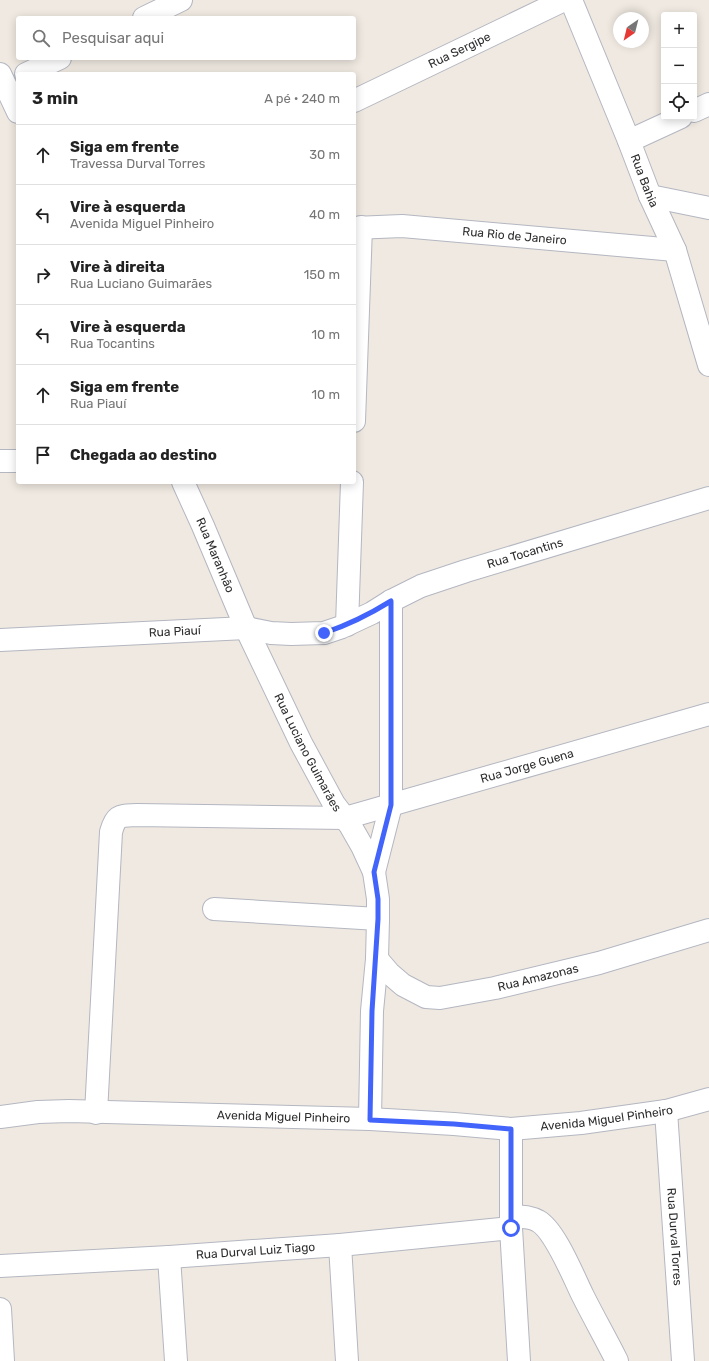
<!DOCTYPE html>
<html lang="pt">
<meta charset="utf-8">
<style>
:root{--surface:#fff;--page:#f2f2f2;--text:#222;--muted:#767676;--line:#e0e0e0}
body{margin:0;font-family:Rubik,sans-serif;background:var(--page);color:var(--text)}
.controls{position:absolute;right:12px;top:12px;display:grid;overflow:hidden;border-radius:4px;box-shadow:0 2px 10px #0003}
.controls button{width:36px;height:36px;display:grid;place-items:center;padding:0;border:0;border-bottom:1px solid var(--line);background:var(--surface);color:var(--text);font:20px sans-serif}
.compass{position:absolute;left:613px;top:12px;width:36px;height:36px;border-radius:50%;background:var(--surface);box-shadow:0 2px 10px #0003;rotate:215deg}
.stop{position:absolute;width:12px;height:12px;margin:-9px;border:3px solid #4264fb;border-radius:50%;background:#fff}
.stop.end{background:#4264fb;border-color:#fff;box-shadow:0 1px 4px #0008}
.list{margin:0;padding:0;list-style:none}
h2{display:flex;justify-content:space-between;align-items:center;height:52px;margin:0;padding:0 16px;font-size:17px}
h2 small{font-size:13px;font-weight:400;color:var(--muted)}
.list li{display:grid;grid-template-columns:26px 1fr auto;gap:12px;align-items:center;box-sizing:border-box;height:60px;padding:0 16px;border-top:1px solid var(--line)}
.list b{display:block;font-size:15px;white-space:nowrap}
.list p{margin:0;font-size:13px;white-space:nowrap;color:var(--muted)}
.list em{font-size:13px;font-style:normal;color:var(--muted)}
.icon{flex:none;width:22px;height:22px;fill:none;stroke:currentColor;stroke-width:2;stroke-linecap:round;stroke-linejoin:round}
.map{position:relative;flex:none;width:709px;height:1361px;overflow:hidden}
.search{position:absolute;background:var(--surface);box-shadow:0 2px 10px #0003;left:16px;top:16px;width:340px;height:44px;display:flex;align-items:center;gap:10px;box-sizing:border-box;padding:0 14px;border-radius:4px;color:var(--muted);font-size:15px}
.panel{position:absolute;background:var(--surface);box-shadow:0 2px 10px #0003;left:16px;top:72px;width:340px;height:412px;border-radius:4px}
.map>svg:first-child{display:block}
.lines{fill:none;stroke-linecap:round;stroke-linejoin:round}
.minor-casing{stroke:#b4b7c1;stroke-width:24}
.minor{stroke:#fff;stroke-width:22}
.route{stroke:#4264fb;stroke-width:5}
.labels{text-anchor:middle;stroke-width:3.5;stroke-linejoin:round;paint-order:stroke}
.street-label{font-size:12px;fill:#2e2e2e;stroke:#fff}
</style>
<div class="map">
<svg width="709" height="1361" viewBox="0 0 709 1361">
<rect width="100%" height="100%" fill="#efe9e1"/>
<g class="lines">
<g class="minor-casing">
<g id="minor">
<path id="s1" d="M571,0L629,141L650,196L675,250L709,365"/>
<path d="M144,18L181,0"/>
<path d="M0,74L18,112"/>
<path d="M26,74L60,58"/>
<path id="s2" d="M354,101L564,0"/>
<path d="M694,111L709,104"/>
<path d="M629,141L681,117"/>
<path d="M650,196L709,208"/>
<path id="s3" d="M354,228L402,226L675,250"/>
<path d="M354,421L361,227"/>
<path d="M0,461H18"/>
<path id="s4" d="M183,482L203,526L246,628L301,743L334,804L350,825L362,846L374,872L378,899V919L377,959L372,1011L370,1119"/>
<path d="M347,625L352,482"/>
<path id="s5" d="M0,640L246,628L271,633L291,634L324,633L342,627L372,613L391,601L421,586L466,571L709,498"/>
<path d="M374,872L391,805V601"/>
<path d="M214,909L378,919"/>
<path id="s6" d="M377,959L389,973L403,985L426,997L440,998L495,988L599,963L709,930"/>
<path id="s7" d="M666,1111L683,1361"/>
<path id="s8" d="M96,1113L111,832C116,814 120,816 137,815L345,818L709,714"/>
<path id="s9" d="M0,1117L38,1112L69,1111L370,1119L454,1124L511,1129L581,1123L666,1111L709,1099"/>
<path d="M511,1129V1228L519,1361"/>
<path d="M511,1216C520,1217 530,1216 538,1221C555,1230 574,1278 583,1296C594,1318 606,1339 617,1361"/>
<path d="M340,1245L347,1361"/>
<path d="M169,1257L176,1361"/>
<path id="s10" d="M0,1266L169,1257L340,1245L511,1228"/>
<path d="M0,1309L3,1361"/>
</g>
</g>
<use href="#minor" class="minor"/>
</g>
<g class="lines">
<path class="route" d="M324,633C348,625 370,614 391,601V805L374,872L378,899V919L372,1011L370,1120L454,1124L511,1129V1228"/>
</g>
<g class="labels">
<g class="street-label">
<text dy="4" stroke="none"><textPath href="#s2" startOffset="117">Rua Sergipe</textPath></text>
<text dy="4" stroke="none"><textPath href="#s1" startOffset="195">Rua Bahia</textPath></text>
<text dy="4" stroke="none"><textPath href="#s3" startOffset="161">Rua Rio de Janeiro</textPath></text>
<text dy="4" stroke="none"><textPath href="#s5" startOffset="542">Rua Tocantins</textPath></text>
<text dy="4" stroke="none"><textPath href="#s4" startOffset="80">Rua Maranhão</textPath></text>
<text dy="4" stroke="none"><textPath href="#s5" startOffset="175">Rua Piauí</textPath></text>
<text dy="4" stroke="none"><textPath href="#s4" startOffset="298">Rua Luciano Guimarães</textPath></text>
<text dy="4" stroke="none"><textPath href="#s8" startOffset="714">Rua Jorge Guena</textPath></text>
<text dy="4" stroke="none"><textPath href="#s6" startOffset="177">Rua Amazonas</textPath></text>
<text dy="4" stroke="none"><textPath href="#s9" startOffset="284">Avenida Miguel Pinheiro</textPath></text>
<text dy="4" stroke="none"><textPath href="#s9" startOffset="608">Avenida Miguel Pinheiro</textPath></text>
<text dy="4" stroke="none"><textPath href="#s7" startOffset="126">Rua Durval Torres</textPath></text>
<text dy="4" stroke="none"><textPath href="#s10" startOffset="256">Rua Durval Luiz Tiago</textPath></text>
</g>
</g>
</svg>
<div class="controls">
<button>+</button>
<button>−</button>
<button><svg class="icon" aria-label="locate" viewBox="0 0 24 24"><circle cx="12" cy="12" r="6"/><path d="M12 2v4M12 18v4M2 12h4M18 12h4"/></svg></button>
</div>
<svg class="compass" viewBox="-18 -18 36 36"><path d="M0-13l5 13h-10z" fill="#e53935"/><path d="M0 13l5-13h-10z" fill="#767676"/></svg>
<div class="stop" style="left:511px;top:1228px"></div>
<div class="stop end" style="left:324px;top:633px"></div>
<div class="search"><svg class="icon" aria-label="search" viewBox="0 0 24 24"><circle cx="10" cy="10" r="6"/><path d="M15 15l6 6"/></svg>Pesquisar aqui</div>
<section class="panel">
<h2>3 min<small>A pé · 240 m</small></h2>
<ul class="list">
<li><svg class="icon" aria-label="ahead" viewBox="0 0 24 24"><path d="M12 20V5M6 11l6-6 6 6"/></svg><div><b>Siga em frente</b><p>Travessa Durval Torres</p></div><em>30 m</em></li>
<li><svg class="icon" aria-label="left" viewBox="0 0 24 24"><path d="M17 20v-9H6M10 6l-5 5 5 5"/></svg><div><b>Vire à esquerda</b><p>Avenida Miguel Pinheiro</p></div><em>40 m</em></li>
<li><svg class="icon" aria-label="right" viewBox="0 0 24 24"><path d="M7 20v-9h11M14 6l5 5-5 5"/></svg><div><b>Vire à direita</b><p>Rua Luciano Guimarães</p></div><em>150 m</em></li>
<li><svg class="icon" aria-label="left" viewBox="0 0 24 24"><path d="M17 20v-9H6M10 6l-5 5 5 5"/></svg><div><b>Vire à esquerda</b><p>Rua Tocantins</p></div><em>10 m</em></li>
<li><svg class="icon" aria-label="ahead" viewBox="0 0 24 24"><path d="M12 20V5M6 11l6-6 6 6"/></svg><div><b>Siga em frente</b><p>Rua Piauí</p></div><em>10 m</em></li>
<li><svg class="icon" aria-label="arrive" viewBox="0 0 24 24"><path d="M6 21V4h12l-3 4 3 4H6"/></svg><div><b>Chegada ao destino</b></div></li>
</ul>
</section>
</div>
